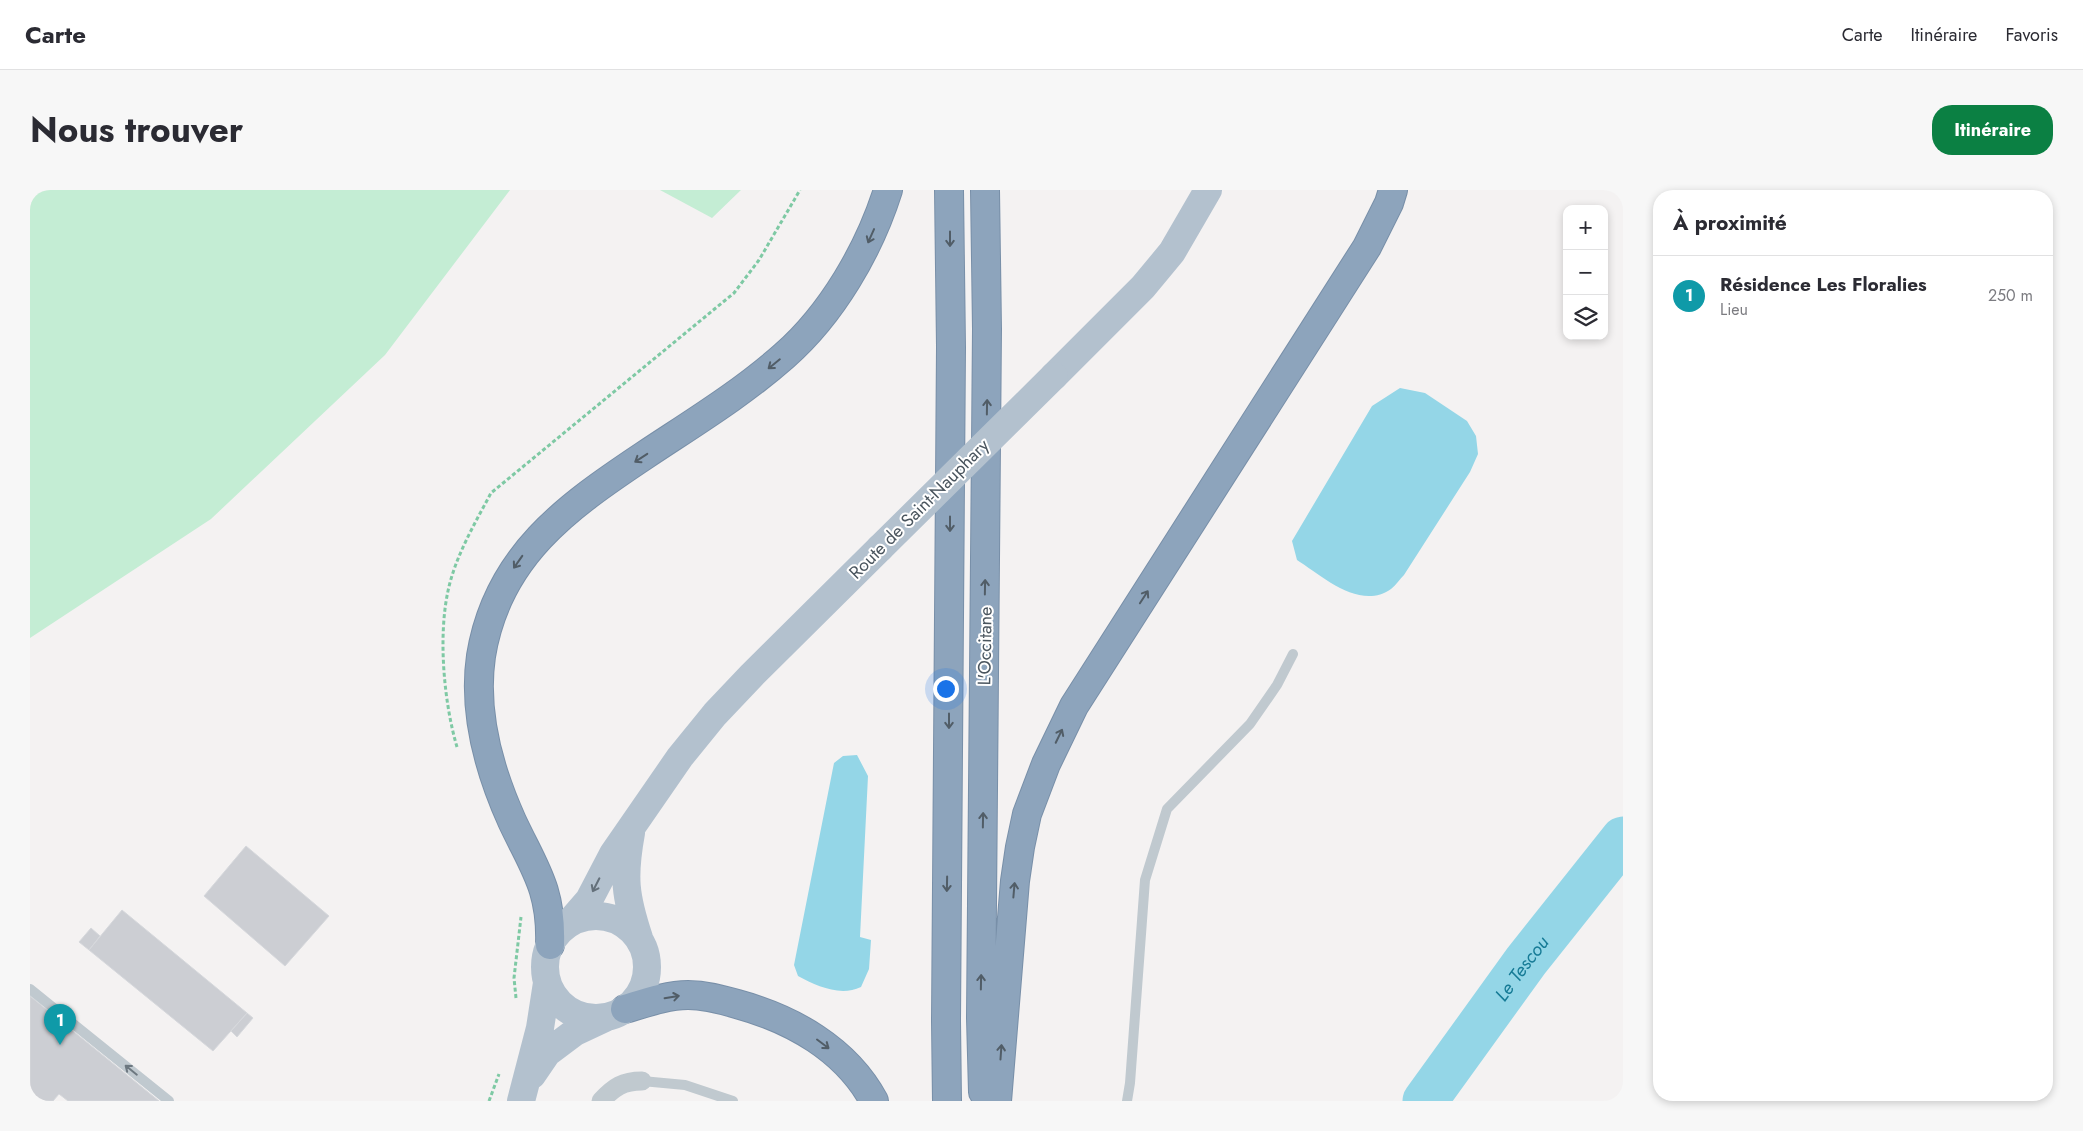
<!DOCTYPE html>
<html lang="fr">
<meta charset="utf-8">
<style>
:root{--surface:#fff;--page:#f7f7f7;--text:#2b2b33;--muted:#7c7c81;--line:#e1e1e2;--accent:#0b8043}
body{margin:0;font-family:Jost,sans-serif;background:var(--page);color:var(--text)}
.controls{position:absolute;right:15px;top:15px;display:grid;overflow:hidden;border-radius:10px;box-shadow:0 2px 8px #0003}
.controls button{width:45px;height:45px;display:grid;place-items:center;padding:0;border:0;border-bottom:1px solid var(--line);background:var(--surface);color:var(--text);font:25px sans-serif}
.you{position:absolute;left:915px;top:498px;width:18px;height:18px;margin:-12px;border:4px solid #fff;border-radius:50%;background:#1a73e8;box-shadow:0 0 0 8px #1a73e833}
.badge{display:grid;place-items:center;width:32px;height:32px;border-radius:50%;background:var(--accent);color:#fff;font-size:16px;font-weight:700}
.pin{position:absolute;translate:-50% -41px;filter:drop-shadow(0 1px 2px #0008)}
.pin::after{content:'';position:absolute;top:26px;width:18px;height:15px;background:inherit;clip-path:polygon(0 0,100% 0,50% 100%)}
.list{margin:0;padding:0;list-style:none}
h2{display:flex;justify-content:space-between;align-items:center;height:65px;margin:0;padding:0 20px;font-size:21px}
h2 small{font-size:16px;font-weight:400;color:var(--muted)}
.list li{display:grid;grid-template-columns:32px 1fr auto;gap:15px;align-items:center;box-sizing:border-box;height:80px;padding:0 20px;border-top:1px solid var(--line)}
.list b{display:block;font-size:19px;white-space:nowrap}
.list p{margin:0;font-size:16px;white-space:nowrap;color:var(--muted)}
.list em{font-size:16px;font-style:normal;color:var(--muted)}
.icon{flex:none;width:28px;height:28px;fill:none;stroke:currentColor;stroke-width:2;stroke-linecap:round;stroke-linejoin:round}
.map{position:relative;flex:none;width:1593px;height:911px;overflow:hidden;border-radius:20px}
header{display:flex;align-items:center;gap:30px;box-sizing:border-box;height:70px;padding:0 25px;background:var(--surface);border-bottom:1px solid var(--line)}
header strong{font-size:24px}
nav{display:flex;gap:28px;margin-inline-start:auto;font-size:18px}
.intro{display:flex;align-items:center;justify-content:space-between;box-sizing:border-box;height:120px;padding:0 30px}
h1{margin:0;font-size:35px}
.button{padding:12px 22px;border-radius:20px;background:var(--accent);color:#fff;font-size:18px;font-weight:700}
main{display:flex;gap:30px;padding:0 30px}
aside{flex:1;background:var(--surface);border-radius:20px;box-shadow:0 2px 8px #0003}
.map>svg:first-child{display:block}
.green{fill:#c4edd4}
.water{fill:#94d6e7}
.lines{fill:none;stroke-linecap:round;stroke-linejoin:round}
.river{stroke:#94d6e7;stroke-width:45}
.building{fill:#ccced3;stroke:#d6d8dc}
.highway-casing{stroke:#788fa8;stroke-width:30}
.path{stroke:#7ec9a4;stroke-width:3;stroke-dasharray:4 2.5;stroke-linecap:butt}
.lane{stroke:#c0c9cf;stroke-width:10}
.street{stroke:#c0c9cf;stroke-width:19}
.primary{stroke:#b3c1ce;stroke-width:28}
.highway{stroke:#8da4bc;stroke-width:28}
.primary-bridge{stroke:#b3c1ce;stroke-width:28}
.oneway{stroke:#515d67}
.oneway2{stroke:#64707a}
.oneway3{stroke:#6d7880}
.labels{text-anchor:middle;stroke-width:4;stroke-linejoin:round;paint-order:stroke}
.street-label{font-size:18px;fill:#4a555e;stroke:#fff}
.water-label{font-size:19px;font-style:italic;fill:#167b96;stroke:#fff}
</style>
<header>
<strong>Carte</strong>
<nav><a>Carte</a><a>Itinéraire</a><a>Favoris</a></nav>
</header>
<div class="intro"><h1>Nous trouver</h1><a class="button">Itinéraire</a></div>
<main>
<div class="map">
<svg width="1593" height="911" viewBox="0 0 1593 911">
<rect width="100%" height="100%" fill="#f4f2f2"/>
<path class="green" d="M0,0H480L355,165L181,329L0,448Z
M630,0H711L682,28Z"/>
<path class="water" d="M1370,198L1395,203L1437,231L1446,246L1448,264L1440,282L1374,385C1370,389 1366,395 1361,399C1330,421 1292,386 1267,370L1262,351L1342,216Z
M827,565L838,586L830,747L841,750L839,779L831,797C810,807 787,796 768,786L764,775L804,573L813,566Z"/>
<g class="lines">
<path class="river" id="s1" d="M1395,911L1496,771L1593,649"/>
</g>
<path class="building" d="M216,656L299,726L255,776L174,706Z
M92,720L217,823L183,861L59,760Z
M61,738L70,746L59,760L49,752Z
M0,806L129,911H38L29,904L23,911H0Z
M217,823L223,828L207,847L201,841Z"/>
<g class="lines">
<g class="highway-casing">
<path id="highway" d="M520,755C522,699 504,678 482,631C459,580 443,521 451,466C467,366 537,317 615,265C663,233 711,204 754,166C802,124 839,60 858,0
M595,819C615,813 637,805 658,805C675,805 690,809 707,814C762,829 816,859 844,911
M953,902L951,828L957,139L955,0
M917,911L916,831L921,157L919,0
M967,911L985,691L990,657L997,624L1016,574L1044,516L1337,57L1359,13L1363,0"/>
</g>
<path class="path" d="M427,557C414,513 408,447 418,401C425,367 445,333 461,303L704,103L729,70L770,0
M486,808L484,788L491,727
M459,911L469,884"/>
<path class="lane" d="M0,799L139,911
M612,891L655,895L703,911
M1097,911L1100,893L1115,690L1137,619L1220,534L1247,495L1263,464"/>
<path class="street" d="M571,911C584,897 593,891 612,891"/>
<path class="primary" d="M1024,186L1113,97L1142,62L1178,0
M601,643C593,687 595,706 609,748
M515 777a51 51 0 1 1 102 0a51 51 0 1 1-102 0Z
M539,733L559,710L583,664L650,567L685,524L722,485L850,358
M502,885L517,863L545,842L577,827
M491,911L510,838L517,793"/>
<use href="#highway" class="highway"/>
<path class="primary-bridge" d="M850,358L1024,186"/>
</g>
<defs><path id="oneway-shaft" d="M-6 0H5M1.5-3L5.5 0L1.5 3" fill="none" stroke-width="1.6" stroke-linecap="round" stroke-linejoin="round" transform="scale(1.25)"/></defs>
<g class="oneway">
<use href="#oneway-shaft" transform="translate(841 46) rotate(114)"/>
<use href="#oneway-shaft" transform="translate(920 49) rotate(90)"/>
<use href="#oneway-shaft" transform="translate(744 174) rotate(141)"/>
<use href="#oneway-shaft" transform="translate(957 217) rotate(-89)"/>
<use href="#oneway-shaft" transform="translate(611 268) rotate(147)"/>
<use href="#oneway-shaft" transform="translate(920 334) rotate(90)"/>
<use href="#oneway-shaft" transform="translate(488 372) rotate(125)"/>
<use href="#oneway-shaft" transform="translate(955 397) rotate(-89)"/>
<use href="#oneway-shaft" transform="translate(1114 407) rotate(-57)"/>
<use href="#oneway-shaft" transform="translate(919 531) rotate(90)"/>
<use href="#oneway-shaft" transform="translate(1029 546) rotate(-64)"/>
<use href="#oneway-shaft" transform="translate(953 630) rotate(-89)"/>
<use href="#oneway-shaft" transform="translate(917 694) rotate(91)"/>
<use href="#oneway-shaft" transform="translate(984 700) rotate(-85)"/>
<use href="#oneway-shaft" transform="translate(951 792) rotate(-89)"/>
<use href="#oneway-shaft" transform="translate(642 807) rotate(-9)"/>
<use href="#oneway-shaft" transform="translate(793 854) rotate(37)"/>
<use href="#oneway-shaft" transform="translate(971 862) rotate(-86)"/>
</g>
<use class="oneway2" href="#oneway-shaft" transform="translate(566 695) rotate(117)"/>
<use class="oneway3" href="#oneway-shaft" transform="translate(101 880) rotate(-141)"/>
<g class="labels">
<g class="street-label">
<text transform="translate(889 319) rotate(-45)" y="6">Route de Saint-Nauphary</text>
<text transform="translate(955 456) rotate(-89)" y="6">L'Occitane</text>
</g>
<g class="water-label">
<text dy="7" stroke="none"><textPath href="#s1" startOffset="164">Le Tescou</textPath></text>
</g>
</g>
</svg>
<div class="controls">
<button>+</button>
<button>−</button>
<button><svg class="icon" aria-label="layers" viewBox="0 0 24 24"><path d="M12 4l9 5-9 5-9-5zM3 14l9 5 9-5"/></svg></button>
</div>
<div class="you"></div>
<div class="pin badge" style="left:30px;top:855px;background:#0f9aa8">1</div>
</div>
<aside>
<h2>À proximité<small></small></h2>
<ul class="list">
<li><span class="badge" style="background:#0f9aa8">1</span><div><b>Résidence Les Floralies</b><p>Lieu</p></div><em>250 m</em></li>
</ul>
</aside>
</main>
